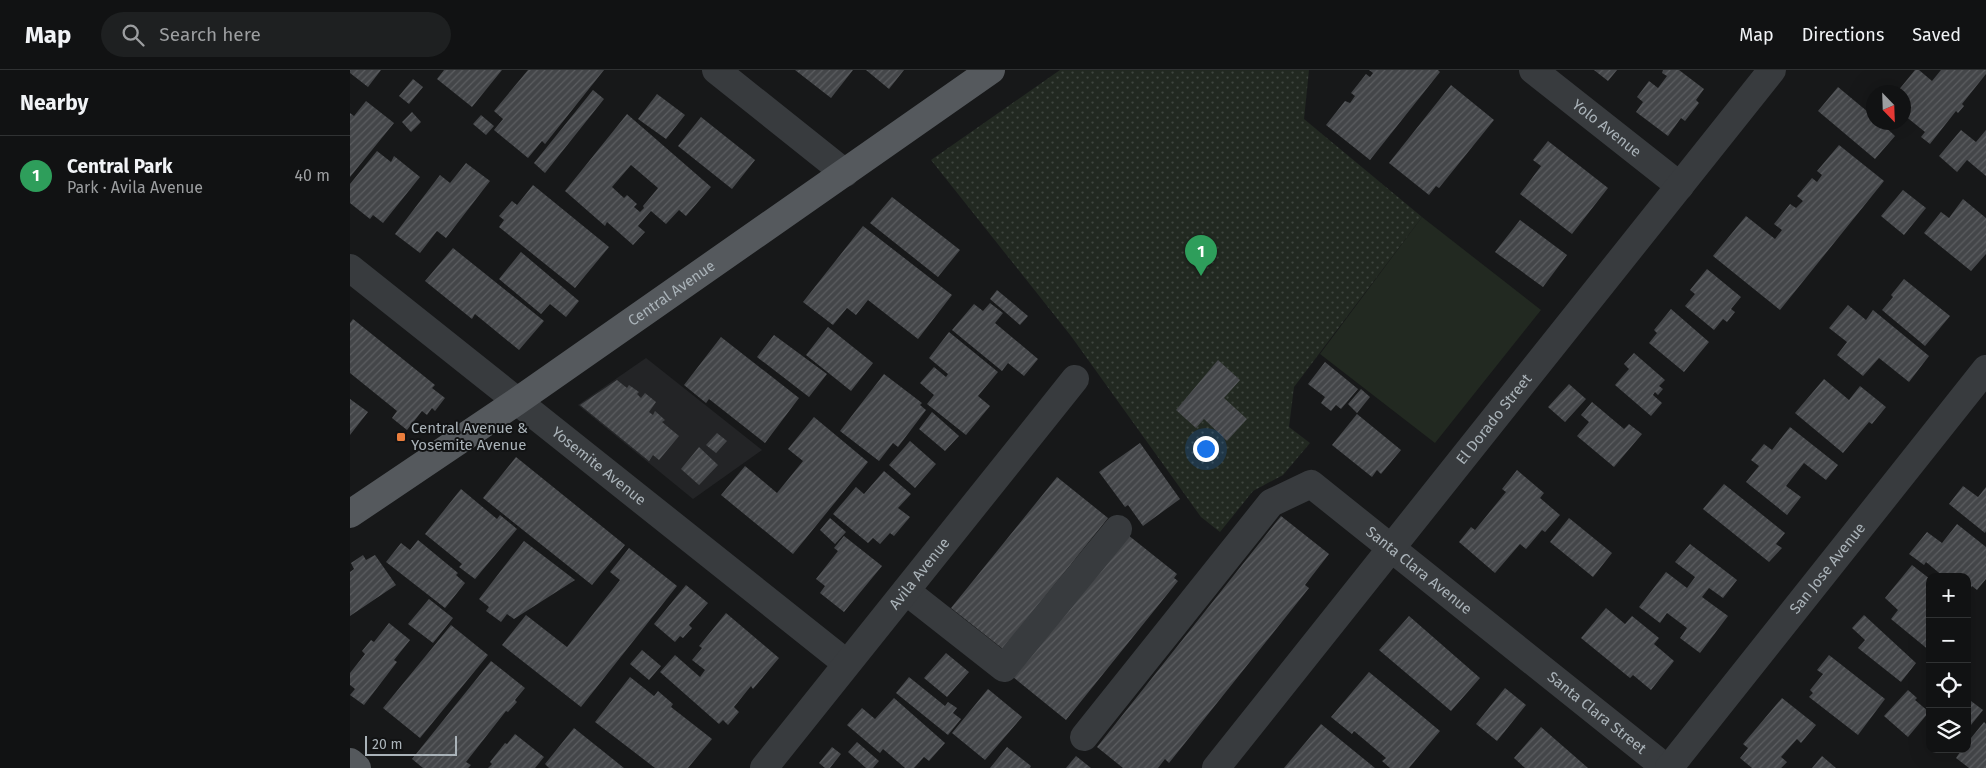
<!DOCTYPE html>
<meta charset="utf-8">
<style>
:root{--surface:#111213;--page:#1e2021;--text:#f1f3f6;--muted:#9c9ea0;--line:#303233;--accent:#eb7e3d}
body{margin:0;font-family:"Fira Sans",sans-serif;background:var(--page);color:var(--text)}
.controls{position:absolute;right:15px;bottom:15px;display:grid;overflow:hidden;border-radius:10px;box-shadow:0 5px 20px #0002}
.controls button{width:45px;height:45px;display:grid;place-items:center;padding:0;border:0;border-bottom:1px solid var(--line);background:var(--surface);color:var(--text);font:25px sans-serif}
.compass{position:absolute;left:1516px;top:15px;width:45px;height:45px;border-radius:50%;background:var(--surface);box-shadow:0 5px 20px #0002;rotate:157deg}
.scale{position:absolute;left:15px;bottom:12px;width:92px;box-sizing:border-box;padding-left:5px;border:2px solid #aab3b9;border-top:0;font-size:14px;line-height:18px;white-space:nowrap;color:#aab3b9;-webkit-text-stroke:4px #121314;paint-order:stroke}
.you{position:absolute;left:855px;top:378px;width:18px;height:18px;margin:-12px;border:4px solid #fff;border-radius:50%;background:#1a73e8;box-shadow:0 0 0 8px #1a73e833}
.badge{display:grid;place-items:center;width:32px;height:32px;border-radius:50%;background:var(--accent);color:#fff;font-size:16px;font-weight:700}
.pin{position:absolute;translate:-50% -41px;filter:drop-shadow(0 1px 2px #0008)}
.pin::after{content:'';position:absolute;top:26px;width:18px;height:15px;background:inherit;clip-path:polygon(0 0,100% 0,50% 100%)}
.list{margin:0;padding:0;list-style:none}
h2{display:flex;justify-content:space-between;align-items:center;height:65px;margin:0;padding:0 20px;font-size:21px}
h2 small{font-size:16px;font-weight:400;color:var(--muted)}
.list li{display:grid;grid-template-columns:32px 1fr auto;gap:15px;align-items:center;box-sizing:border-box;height:80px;padding:0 20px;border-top:1px solid var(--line)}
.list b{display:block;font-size:19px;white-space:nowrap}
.list p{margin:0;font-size:16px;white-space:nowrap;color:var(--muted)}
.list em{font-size:16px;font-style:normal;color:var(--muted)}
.icon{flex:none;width:28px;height:28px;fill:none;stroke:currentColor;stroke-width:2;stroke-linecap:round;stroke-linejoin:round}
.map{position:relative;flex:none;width:1636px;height:698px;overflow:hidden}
header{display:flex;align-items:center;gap:30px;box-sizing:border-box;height:70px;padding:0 25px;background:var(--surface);border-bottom:1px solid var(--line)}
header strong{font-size:24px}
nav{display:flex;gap:28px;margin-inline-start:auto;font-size:18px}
.search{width:350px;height:45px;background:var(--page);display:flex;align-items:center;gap:12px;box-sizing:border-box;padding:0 18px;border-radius:28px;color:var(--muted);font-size:19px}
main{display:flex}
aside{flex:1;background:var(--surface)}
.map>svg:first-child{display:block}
.built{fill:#232426}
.grass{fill:#222921}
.park{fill:url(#park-dots)}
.building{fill:url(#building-hatch);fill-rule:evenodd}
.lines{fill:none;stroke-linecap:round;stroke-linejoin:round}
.minor{stroke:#383b3e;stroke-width:28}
.major{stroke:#55595d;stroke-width:28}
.poi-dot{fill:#eb7e3d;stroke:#121314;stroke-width:2}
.labels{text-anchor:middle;stroke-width:4;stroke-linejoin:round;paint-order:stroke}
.street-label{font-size:15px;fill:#aab3b9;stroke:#121314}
.poi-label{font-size:15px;fill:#aab3b9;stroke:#121314;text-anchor:start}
</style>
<header>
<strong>Map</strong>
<div class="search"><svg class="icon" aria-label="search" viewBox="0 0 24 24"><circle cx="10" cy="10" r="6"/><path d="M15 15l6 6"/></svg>Search here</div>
<nav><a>Map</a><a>Directions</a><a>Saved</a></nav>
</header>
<main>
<aside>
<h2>Nearby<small></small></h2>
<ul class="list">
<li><span class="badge" style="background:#2e9e5b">1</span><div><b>Central Park</b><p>Park · Avila Avenue</p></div><em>40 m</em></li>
</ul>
</aside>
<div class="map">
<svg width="1636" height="698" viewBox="0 0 1636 698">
<defs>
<pattern id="park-dots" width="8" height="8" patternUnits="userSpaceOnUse" patternTransform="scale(1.25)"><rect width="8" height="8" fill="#222921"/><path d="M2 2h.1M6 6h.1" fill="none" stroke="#3f463f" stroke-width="1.8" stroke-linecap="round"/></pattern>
<pattern id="building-hatch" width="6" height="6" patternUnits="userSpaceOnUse" patternTransform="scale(1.25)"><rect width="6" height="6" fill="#444649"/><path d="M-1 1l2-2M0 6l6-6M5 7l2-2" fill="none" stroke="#5c5e61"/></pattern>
</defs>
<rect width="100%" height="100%" fill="#171819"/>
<path class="built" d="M296,288L412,380L343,429L228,335Z"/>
<path class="grass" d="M1072,147L1191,240L1085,373L970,284Z"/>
<path class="park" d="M710,0H959L954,49L1072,147L944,317L939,357L960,373L933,405L903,421L870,462L851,447L721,266L581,90Z"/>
<path class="building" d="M0,0H31L18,17L0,3Z
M94,0H152L122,37L87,9Z
M178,0H254L195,74L192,71L178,88L144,60L153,49L144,41Z
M445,0H503L481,28Z
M516,0H554L539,19Z
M1019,0H1088L1090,2L1020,90L976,55L995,31L1000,33L1005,26L1001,23L1016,4L1020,7L1023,3Z
M1244,0H1267L1258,11Z
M1313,0H1329L1354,19L1346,30L1349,33L1335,51L1331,48L1318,66L1286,42L1293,32L1287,27L1299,11L1308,18L1317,6L1312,3Z
M1565,0H1569L1582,11L1591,0H1636V4L1612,34L1614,36L1608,43L1606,41L1580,74L1571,67L1575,62L1554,45V22H1547Z
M63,9L73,17L59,34L49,26Z
M1101,15L1144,50L1089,118L1086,116L1079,125L1039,93Z
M1488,17L1524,47V52H1530L1545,66L1525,89L1468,41Z
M243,20L254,29L195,103L184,93Z
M307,24L335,45L316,69L288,49Z
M16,31L44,53L0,107V43L4,46Z
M62,42L71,52L61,62L52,52Z
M277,44L361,117L336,146L329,140L316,154L301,141L288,156L295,162L283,175L257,152L255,156L215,121ZM281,95L308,118L293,136L294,138L290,142L284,137L287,134L277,125L274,128L262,117Z
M131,45L144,56L136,65L123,54Z
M351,47L405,90L382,119L328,76Z
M1611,60L1626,72L1636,60V106L1617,90L1607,102L1589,86Z
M1198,71L1258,118L1222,164L1170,124L1191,96L1183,90Z
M1489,75L1534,111L1430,240L1363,186L1396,146L1425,169L1432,160L1424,154L1440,134L1446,138L1453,131L1447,126L1462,108L1467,112L1472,105L1467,101Z
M27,81L41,92L44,86L70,107L33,153L23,145L20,149L0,133V114Z
M116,93L140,111L96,168L87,161L70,183L45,164L90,105L100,113Z
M183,115L259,177L225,218L149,157L154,150L149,146L162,131L167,135Z
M1553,120L1576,138L1554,165L1531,146Z
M542,127L610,180L588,207L520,153Z
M1613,129L1636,148V184L1621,201L1574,163L1591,142L1599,148Z
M1170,150L1217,185L1193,217L1145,182Z
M513,156L602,225L568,269L518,230L506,245L497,238L483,255L453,232Z
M103,178L194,251L169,280L125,244L122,249L75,211Z
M171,182L229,231L216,247L200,234L191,244L149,209Z
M1357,199L1391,227L1381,239L1385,242L1377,252L1373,249L1364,260L1335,236L1345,224L1340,220Z
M1554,209L1600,246L1575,276L1532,240L1543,227L1541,225Z
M647,220L678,246L670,255L640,229Z
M640,233L653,243L645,253L688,289L674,306L658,293L652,301L602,260L624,234L633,241Z
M1498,235L1516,250L1523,240L1579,286L1559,312L1529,288L1513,306L1487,285L1497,272L1479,258Z
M1321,239L1359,272L1334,302L1299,273L1307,263L1304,260Z
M3,249L85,315L82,318L95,328L85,341L82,338L77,345L72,341L57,360L42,348L47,341L0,303V253Z
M478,257L523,293L501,321L456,285Z
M599,262L648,302L628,326L640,336L616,365L577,334L584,325L570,313L584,297L596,307L598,304L579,288Z
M424,265L477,304L459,327L407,287Z
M371,267L449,328L415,373L359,329L356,333L334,315Z
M1284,283L1315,310L1309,316L1313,319L1308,325L1305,322L1303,325L1312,333L1301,346L1265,315L1279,299L1274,294Z
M868,290L890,310L874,328L897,349L877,371L854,349L846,358L826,340Z
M975,292L1008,319L991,339L986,335L981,341L971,333L975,327L958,314Z
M534,304L572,333L570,335L576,340L548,377L543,373L529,391L490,361Z
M1474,309L1499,330L1510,316L1536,337L1522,354L1519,352L1493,383L1445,343Z
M267,310L277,318L279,315L289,322L287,324L291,328L295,323L306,332L299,342L303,345L305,341L315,350L312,352L329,366L309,390L303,385L299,391L230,335Z
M1219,314L1236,329L1215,352L1198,337Z
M1011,319L1020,327L1007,343L998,334Z
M0,329L18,342L0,365Z
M1242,332L1274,359L1279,354L1292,364L1264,397L1227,366L1239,352L1231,345Z
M582,342L609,366L595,381L569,359Z
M1007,344L1051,380L1031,404L1027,400L1022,407L982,375Z
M464,347L518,392L443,484L371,425L395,396L427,423L453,391L438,379Z
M1440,357L1488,395L1476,410L1454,393L1436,416L1451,427L1437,445L1396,412L1409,396L1401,390L1414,374L1422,380Z
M367,363L377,371L366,383L356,375Z
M560,371L586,394L565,418L539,395Z
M790,373L830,429L793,456L778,435L775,437L749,402Z
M349,377L368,395L349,415L331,399Z
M166,387L275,475L242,515L133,428Z
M1167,400L1194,423L1190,428L1210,445L1195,462L1192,460L1176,479L1170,474L1145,503L1109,472L1121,457L1125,460L1156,422L1152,419Z
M534,401L561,424L548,438L560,447L544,466L540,463L530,474L523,468L518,473L483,444L506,417L514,424Z
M707,407L758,448L653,579L601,538Z
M1374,414L1435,463L1426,474L1432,478L1419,492L1353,439Z
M1613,416L1628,427L1636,417V461L1635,463L1599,434Z
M111,419L147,449L150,445L167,459L125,509L109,497L112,494L75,464Z
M931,446L979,484L955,515L959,518L819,693L815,689L808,698H773L747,677Z
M480,448L496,462L485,474L470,460Z
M1219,448L1262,483L1243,507L1200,472Z
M1607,454L1636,477V509L1627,520L1622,516L1619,521L1617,519V507H1594L1576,492L1574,495L1559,484L1577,462L1592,473Z
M778,465L827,504L824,508L828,511L716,650L663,607Z
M494,466L532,496L494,542L470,523L475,516L466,509L488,481L484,478Z
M68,470L108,503L106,505L115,513L95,538L36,492L51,473L60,480Z
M174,471L225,510L164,549L157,544L151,552L136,541L139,537L129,529Z
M1340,474L1387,510L1373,528L1359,518L1352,527L1378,546L1350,583L1330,568L1337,558L1317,543L1310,553L1289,537L1316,502L1337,518L1345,507L1325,492Z
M279,478L327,516L231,637L152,575L176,545L217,577L270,510L260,502Z
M13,485L16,490L25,485L46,515L0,546V502L4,499L1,493Z
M1562,495L1580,509V581L1541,549L1548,540L1535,528Z
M336,515L358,533L339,555L342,558L333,568L330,566L325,572L304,554Z
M79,529L103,548L83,573L58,554Z
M1256,538L1275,554L1282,546L1309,568L1304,574L1324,591L1301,620L1283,605L1280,608L1231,568Z
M376,543L429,588L403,619L401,616L384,637L389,642L378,655L373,650L369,654L310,602L325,585L350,607L355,600L342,590L352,578L349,576Z
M1514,545L1566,593L1551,612L1508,578L1515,570L1502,558Z
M1059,546L1130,608L1101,641L1029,580Z
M39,553L60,570L44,590L47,592L14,635L0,625L5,619L0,615V603L15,584L12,581L21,570L24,572Z
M101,555L138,585L70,668L33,638Z
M292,580L311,596L299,610L280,594Z
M596,583L619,602L597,627L574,608Z
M1479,585L1535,629L1508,665L1459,627L1463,623L1460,620L1473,604L1467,600Z
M141,591L175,618L165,630L167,632L158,642L156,641L116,692L121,695L118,698H73L62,689Z
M1019,602L1090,661L1059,698H1040L1032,691L1036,688L1004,661L1002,664L981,647Z
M280,607L304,626L308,621L323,634L321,637L362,669L338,698H305L245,652Z
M559,607L595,636L598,632L607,638L603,643L611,649L598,665L546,623Z
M1155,618L1176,635L1147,671L1126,654Z
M638,619L672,647L635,690L602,663Z
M1558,620L1567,628L1565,630L1579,642L1558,667L1534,646Z
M544,628L595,673L579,691L574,687L564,698H555L533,679L530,683L497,655L512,638L525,649Z
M1432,628L1466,655L1451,673L1447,669L1431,687L1437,692L1431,698H1402L1390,688L1398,678L1393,674Z
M1617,628L1633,640L1617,660Z
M1634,652L1636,654V698H1619L1606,688L1612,679H1617V673Z
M971,654L1025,698H934Z
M1191,657L1238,698H1175L1164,688Z
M224,658L274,698H199L195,694Z
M165,664L194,687L185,698H138L142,694L140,692L155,673L157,674Z
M507,672L529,691L523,698H516L498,682Z
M482,677L491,684L480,698H475L469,693Z
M657,677L681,696L680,698H640Z
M726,686L741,698H716Z
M1472,686L1486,698H1462Z"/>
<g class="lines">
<g class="minor">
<path d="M366,0L495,103"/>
<path id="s1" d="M1183,0L1330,116"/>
<path id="s2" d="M0,198L496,593"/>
<path d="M556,521L654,598L768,459"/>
<path id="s3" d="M734,667L921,433L961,414L1316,698"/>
<path id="s4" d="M414,698L725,309"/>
<path id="s5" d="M866,698L1422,0"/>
<path id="s6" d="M1319,698L1636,299"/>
</g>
<g class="major">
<path id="s7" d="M0,444L166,332L641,0"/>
<path d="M0,692L7,698"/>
</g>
</g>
<rect class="poi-dot" x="46" y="362" width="10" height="10" rx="2.5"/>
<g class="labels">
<g class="street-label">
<text dy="5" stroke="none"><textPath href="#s1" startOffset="94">Yolo Avenue</textPath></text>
<text dy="5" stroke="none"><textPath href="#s7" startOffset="390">Central Avenue</textPath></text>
<text dy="5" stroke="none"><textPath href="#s5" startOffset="446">El Dorado Street</textPath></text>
<text dy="5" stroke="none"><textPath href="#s2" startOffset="318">Yosemite Avenue</textPath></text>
<text dy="5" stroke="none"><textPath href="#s6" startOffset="255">San Jose Avenue</textPath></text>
<text dy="5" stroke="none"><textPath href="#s3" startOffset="482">Santa Clara Avenue</textPath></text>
<text dy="5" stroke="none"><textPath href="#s4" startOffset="249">Avila Avenue</textPath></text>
<text dy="5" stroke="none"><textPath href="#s3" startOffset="710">Santa Clara Street</textPath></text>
</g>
<g class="poi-label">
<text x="61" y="363">Central Avenue &amp;<tspan x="61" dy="17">Yosemite Avenue</tspan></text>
</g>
</g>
</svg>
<div class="controls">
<button>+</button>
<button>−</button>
<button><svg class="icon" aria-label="locate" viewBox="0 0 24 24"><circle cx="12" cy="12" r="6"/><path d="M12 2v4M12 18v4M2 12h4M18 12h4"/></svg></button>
<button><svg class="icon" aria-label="layers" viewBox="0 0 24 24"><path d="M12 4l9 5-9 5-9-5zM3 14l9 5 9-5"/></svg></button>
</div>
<svg class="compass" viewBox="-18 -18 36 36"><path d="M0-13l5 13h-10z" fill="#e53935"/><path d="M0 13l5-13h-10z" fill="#9c9ea0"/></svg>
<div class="scale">20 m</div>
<div class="you"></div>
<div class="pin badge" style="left:851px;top:206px;background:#2e9e5b">1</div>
</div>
</main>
